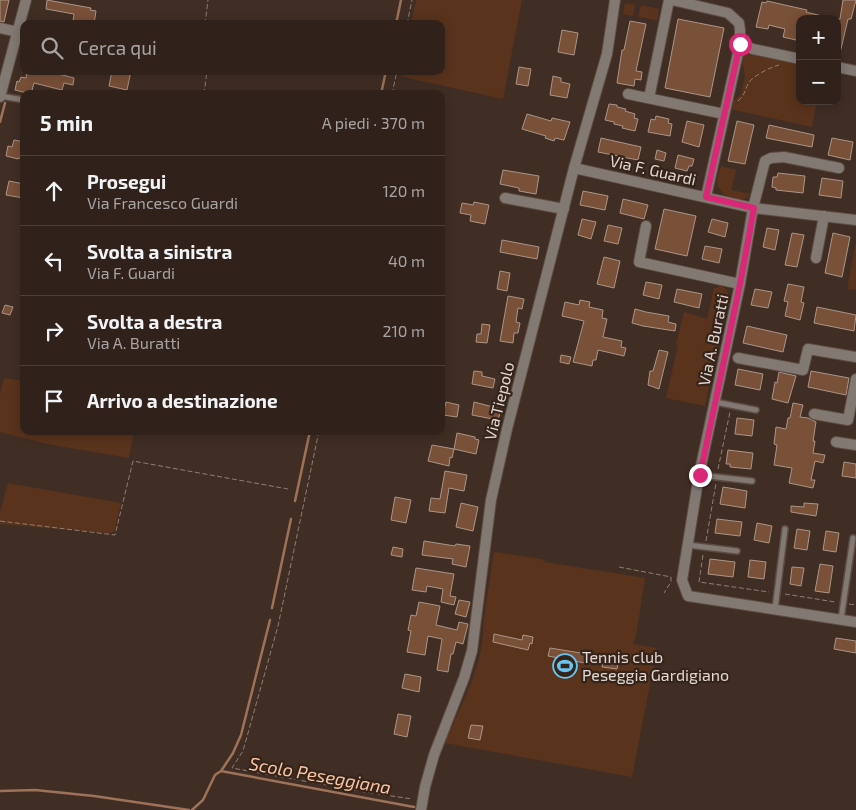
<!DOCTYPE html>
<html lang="it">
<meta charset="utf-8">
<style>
:root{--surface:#30221b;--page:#382a24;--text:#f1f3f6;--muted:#a8a4a3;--line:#4b3f3a}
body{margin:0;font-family:"Exo 2",sans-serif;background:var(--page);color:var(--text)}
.controls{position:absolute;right:15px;top:15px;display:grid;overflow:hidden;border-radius:10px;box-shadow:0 2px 12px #0003}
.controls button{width:45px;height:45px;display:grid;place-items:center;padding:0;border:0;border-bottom:1px solid var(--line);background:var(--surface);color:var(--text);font:25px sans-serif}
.stop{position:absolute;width:15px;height:15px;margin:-11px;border:4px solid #db2777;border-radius:50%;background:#fff}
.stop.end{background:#db2777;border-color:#fff;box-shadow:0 1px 5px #0008}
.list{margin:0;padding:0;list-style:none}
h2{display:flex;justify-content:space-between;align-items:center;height:65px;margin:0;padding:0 20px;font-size:21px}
h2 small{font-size:16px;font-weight:400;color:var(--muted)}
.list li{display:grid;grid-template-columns:32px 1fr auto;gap:15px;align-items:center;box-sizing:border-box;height:70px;padding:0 20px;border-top:1px solid var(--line)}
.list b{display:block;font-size:19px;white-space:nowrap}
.list p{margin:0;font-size:16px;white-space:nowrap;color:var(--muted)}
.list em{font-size:16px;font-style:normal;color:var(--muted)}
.icon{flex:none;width:28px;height:28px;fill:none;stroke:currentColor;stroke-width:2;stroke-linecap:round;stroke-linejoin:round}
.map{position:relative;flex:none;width:856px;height:810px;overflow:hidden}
.search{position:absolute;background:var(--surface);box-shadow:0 2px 12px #0003;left:20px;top:20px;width:425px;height:55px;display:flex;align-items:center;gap:12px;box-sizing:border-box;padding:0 18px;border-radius:10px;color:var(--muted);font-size:19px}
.panel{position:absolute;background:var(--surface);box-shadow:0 2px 12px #0003;left:20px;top:90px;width:425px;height:345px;border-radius:10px}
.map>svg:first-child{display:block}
.green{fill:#59331c}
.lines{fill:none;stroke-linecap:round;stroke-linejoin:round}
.stream{stroke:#9d7259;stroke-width:2.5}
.building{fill:#795038;stroke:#ab9589}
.lane-casing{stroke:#5d4c43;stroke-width:8}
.street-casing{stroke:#5d4c43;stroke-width:12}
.path{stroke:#8e7e76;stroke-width:1;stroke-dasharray:5 2.5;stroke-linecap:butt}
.lane{stroke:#827973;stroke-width:5}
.street{stroke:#827973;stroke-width:10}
.route{stroke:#db2777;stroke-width:6}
.labels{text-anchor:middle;stroke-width:4.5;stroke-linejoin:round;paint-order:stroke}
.street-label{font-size:16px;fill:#e3d7d1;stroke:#35241a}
.poi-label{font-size:16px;fill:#e3d7d1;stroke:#35241a;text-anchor:start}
.water-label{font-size:18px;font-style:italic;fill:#fcc4a5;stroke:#35241a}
</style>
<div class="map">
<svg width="856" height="810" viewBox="0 0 856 810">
<rect width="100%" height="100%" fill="#402e24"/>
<path class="green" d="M416,0H522L503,99L399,76L400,71H441V24H411Z
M625,3L635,5L633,16L623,14Z
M641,5L659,9L657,20L638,17Z
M744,52L800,64V101H817L812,127L730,109L732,102L741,94L745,77L742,61Z
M721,166L736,170L731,190L751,194C748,196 747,198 744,199C734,204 718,193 717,182C717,177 719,171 721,166Z
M856,242V290L847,289Z
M719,284C728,289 731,295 729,305L725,306L705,406L666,398L678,345L676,344L684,312L707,319L714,288H718Z
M4,378L24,381V431H134L129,458L47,444L0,432V394Z
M8,483L121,503L114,532L108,533L0,524V513Z
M494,552L542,559L545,562L645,578L636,636L633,644L657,648L632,777L445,743C460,706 485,664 483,624Z"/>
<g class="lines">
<path class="stream" d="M396,24L401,0
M381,94L386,71
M0,122L5,103
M295,501L310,431
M272,608L291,519
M221,771L233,753L241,735L270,620
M0,791L35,790L94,796L189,810
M192,810L203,800L215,775L221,771L414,807"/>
</g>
<path class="building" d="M0,0H9L4,22L0,21Z
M47,0L91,8L90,10L96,11L94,24L73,21L74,14L46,9Z
M843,0H856L851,19H848L840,53H837V19H840Z
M767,1L807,10L806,12L822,16V19H800V41L783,37L785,29L769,25L768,29L756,27L762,2L766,3Z
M678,19L724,28L710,97L665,88Z
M630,21L646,24L636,71L642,72L641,80L635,79L634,86L617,83L622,50H624Z
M562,30L578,33L574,55L558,52Z
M519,67L531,69L528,86L516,84Z
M27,71H47L74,78L73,85L64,83L62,90L34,83L31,94L15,90L17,81L19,82L21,77L26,78Z
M112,71H131L127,90L109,86Z
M553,76L561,78V82L570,84L567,98L550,95Z
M609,104L617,105V107L626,109L625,111L635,114L634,118L638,119L635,131L622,128L623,126L614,124V122L605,120Z
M527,114L551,121L552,118L570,122L564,140L555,138L554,141L545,138L546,136L522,129Z
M656,116L669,119L668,123L672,124L670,136L648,132L651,119L655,120Z
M687,121L704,125L699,147L682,142Z
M737,121L754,125L745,164L728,161Z
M769,125L814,135L812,147L766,138Z
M601,138L641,147L638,160L598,152Z
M832,138L853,142L850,160L828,155Z
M14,140L24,142V159L18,158V159L6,156L8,146L12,147Z
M657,150L666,153L664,161L655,159Z
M678,155L694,159L692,166H689L687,171L675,168Z
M503,170L539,176L536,194L519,191V188L500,184Z
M778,173L805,176L803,193L776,190V188L772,187L773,177H777Z
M822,178L843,181L841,198L819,195Z
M9,181L24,184L23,198L6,195Z
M583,191L608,196L605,210L580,205Z
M623,199L648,205L644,219L620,213Z
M474,202L489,205L485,224L470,221L471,215L460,213L462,203L473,205Z
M664,209L696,216L687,256L655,249Z
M582,219L596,222L591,239L578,235Z
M712,219L728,223L725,237L708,232Z
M608,225L622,228L618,244L604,241Z
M767,228L779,230L775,250L763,247Z
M792,233L804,235L797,267L785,265Z
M833,233L850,237L842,277L825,273Z
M502,240L539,247L537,259L500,252Z
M705,246L722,249L719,263L702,259Z
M604,257L620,261L614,288L597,284Z
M500,271L510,273L507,291L497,289Z
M646,282L662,285L659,299L643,295Z
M788,284L804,287L801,302L804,303L800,320L785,316L788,302L784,301Z
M677,289L702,294L699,308L674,302Z
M755,289L772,292L768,308L751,305Z
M508,296L524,299L522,309L518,308L516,322L520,323L518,333H514L513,343L500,341Z
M580,300L590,302L589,307L603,310L602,318L607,319L603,337L622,341L621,347L626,348L624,356L598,350L596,360H593L592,366L573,362L584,321L562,316L565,302L579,305Z
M5,305L13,307L10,315L2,313Z
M817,307L856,315L854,331L814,323Z
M635,309L646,312L669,316L668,322L676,324L675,331L643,326L632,323Z
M482,324L490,325L487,343L476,342L477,334H481Z
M747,326L787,335L783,352L743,343Z
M659,350L668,352L659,389L648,385L650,371H653Z
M561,355L571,357L569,364L560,362Z
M738,369L763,374L760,390L735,385Z
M474,371L482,372V376L495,379L493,388L472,384Z
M811,371L849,378L846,395L808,387Z
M779,372L796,376L788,403L772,399L775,382L777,383Z
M446,402L459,405L457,417L443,415Z
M474,402L501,409L498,420L472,415Z
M793,403L803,405L800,417L808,418L816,422L813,441H815L813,453L825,455L823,463L815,461L811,480H815L813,488L789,483L792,468L774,465L777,445L774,444L776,427L786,429L788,418H790Z
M737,418L754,420L752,436L735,434Z
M457,433L475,437V439L479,440L476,454L454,449Z
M432,445L454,449L452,458L450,457L449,466L428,461Z
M728,450L753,453L751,469L730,467V464H726Z
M844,462L856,464V478L842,476Z
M445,471L467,475L464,491L449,488L445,513L429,511L431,498L440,499Z
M723,487L747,491L745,508L720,504Z
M395,497L411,500L406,523L391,520Z
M461,503L478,507L473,531L456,527Z
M804,503L818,504L816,516L791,512V506L804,507Z
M717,519L742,522L740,536L715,533Z
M757,523L772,526L769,543L754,540Z
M797,529L810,531L807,550L794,548Z
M826,531L839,533L836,552L823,550Z
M424,541L455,546L456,544L470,546L466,567L452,564L453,559L422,555Z
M393,547L403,549L402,557L391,555Z
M710,559L735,562L733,577L708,574Z
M750,560L766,562L764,579L748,577Z
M820,564L833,566L829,593L815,591Z
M792,567L804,568L801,586L790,584Z
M416,568L454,574L450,596L456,597L454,605L441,602L443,589L427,586L426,592L412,590Z
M459,600L470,602L466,617L455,614Z
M419,602L440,606L436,625L457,630L459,622L468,624L463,644L456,642L453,654H451L448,672L437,670L442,639L428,636L425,655L407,652L411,631L408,630L411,615L416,616Z
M494,634L522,640L523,635L533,637L532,644L530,643L528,650L493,642Z
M836,638L856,641V653L834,649Z
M550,648L587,654L585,663L548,656Z
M604,656L619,659L617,669L602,667Z
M405,674L421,677L419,692L402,688Z
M398,714L411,716L407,737L394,734Z
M471,725L483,726L480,740L468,738Z"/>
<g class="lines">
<g class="lane-casing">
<path id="lane" d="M0,96L24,100
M715,402L756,410
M699,475L752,481
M688,545L737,551
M775,609L785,529
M841,619L853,538"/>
</g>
<g class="street-casing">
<path id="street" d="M672,0L728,13L739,23L740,30V44
M0,28L18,32
M837,67L856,71
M628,94L724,114
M0,97L26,0
M649,98L669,0
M574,168L753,208L856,220
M839,168L784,157L771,158L765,161L753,208L740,284L699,475L682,580L688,596L856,622
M706,197L740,44L753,49L800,59
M505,198L564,209
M646,226L639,262L740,284
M816,258L824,216
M738,358L803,370L808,349L856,357
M814,414L848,420L856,379
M836,442L856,445
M421,810L425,787L434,755L464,678L472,651L491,500L507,429L574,168L607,54L615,0"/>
</g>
<path class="path" d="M205,24L208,0
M407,24L412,0
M204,94L207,71
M392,94L397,71
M738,101C745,95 744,92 748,84C752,76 771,67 779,65
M319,431L278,626L243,751L232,768L365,792L412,799
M718,469L730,412
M0,521L115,535L133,461L288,489
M706,541L716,483
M703,555L699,582L769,592
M619,567L671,577V582L664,593
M785,594L835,602
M849,604L856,605"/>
<use href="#lane" class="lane"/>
<use href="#street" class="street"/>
</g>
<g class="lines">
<path class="route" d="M700,475L740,284L754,208L706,197L740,44"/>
</g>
<defs>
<g id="stadium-ring" transform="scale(1.25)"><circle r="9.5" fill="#35241a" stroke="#68c4f0" stroke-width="1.5"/><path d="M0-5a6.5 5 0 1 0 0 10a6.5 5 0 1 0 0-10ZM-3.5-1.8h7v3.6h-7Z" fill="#68c4f0"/></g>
</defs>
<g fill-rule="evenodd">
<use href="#stadium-ring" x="565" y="666"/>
</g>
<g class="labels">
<g class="street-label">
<text transform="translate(653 170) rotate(13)" y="6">Via F. Guardi</text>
<text transform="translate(713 340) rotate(-78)" y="6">Via A. Buratti</text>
<text transform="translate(499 401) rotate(-76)" y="6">Via Tiepolo</text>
</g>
<g class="poi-label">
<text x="582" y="663">Tennis club<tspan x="582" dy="18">Peseggia Gardigiano</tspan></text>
</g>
<g class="water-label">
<text transform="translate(320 776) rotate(10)" y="6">Scolo Peseggiana</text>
</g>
</g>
</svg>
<div class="controls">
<button>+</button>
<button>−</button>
</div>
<div class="stop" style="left:740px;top:44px"></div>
<div class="stop end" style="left:700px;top:475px"></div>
<div class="search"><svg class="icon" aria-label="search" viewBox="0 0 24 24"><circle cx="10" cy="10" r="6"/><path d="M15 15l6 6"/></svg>Cerca qui</div>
<section class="panel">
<h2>5 min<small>A piedi · 370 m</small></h2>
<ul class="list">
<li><svg class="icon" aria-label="ahead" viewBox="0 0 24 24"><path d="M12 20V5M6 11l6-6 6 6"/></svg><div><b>Prosegui</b><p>Via Francesco Guardi</p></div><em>120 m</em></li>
<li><svg class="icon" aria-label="left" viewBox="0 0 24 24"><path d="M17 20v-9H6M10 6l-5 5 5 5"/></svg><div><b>Svolta a sinistra</b><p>Via F. Guardi</p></div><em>40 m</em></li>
<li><svg class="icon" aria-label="right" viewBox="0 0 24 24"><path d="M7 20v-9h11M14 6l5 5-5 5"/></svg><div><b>Svolta a destra</b><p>Via A. Buratti</p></div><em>210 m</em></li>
<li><svg class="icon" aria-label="arrive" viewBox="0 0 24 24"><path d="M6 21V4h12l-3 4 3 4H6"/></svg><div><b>Arrivo a destinazione</b></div></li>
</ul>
</section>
</div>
